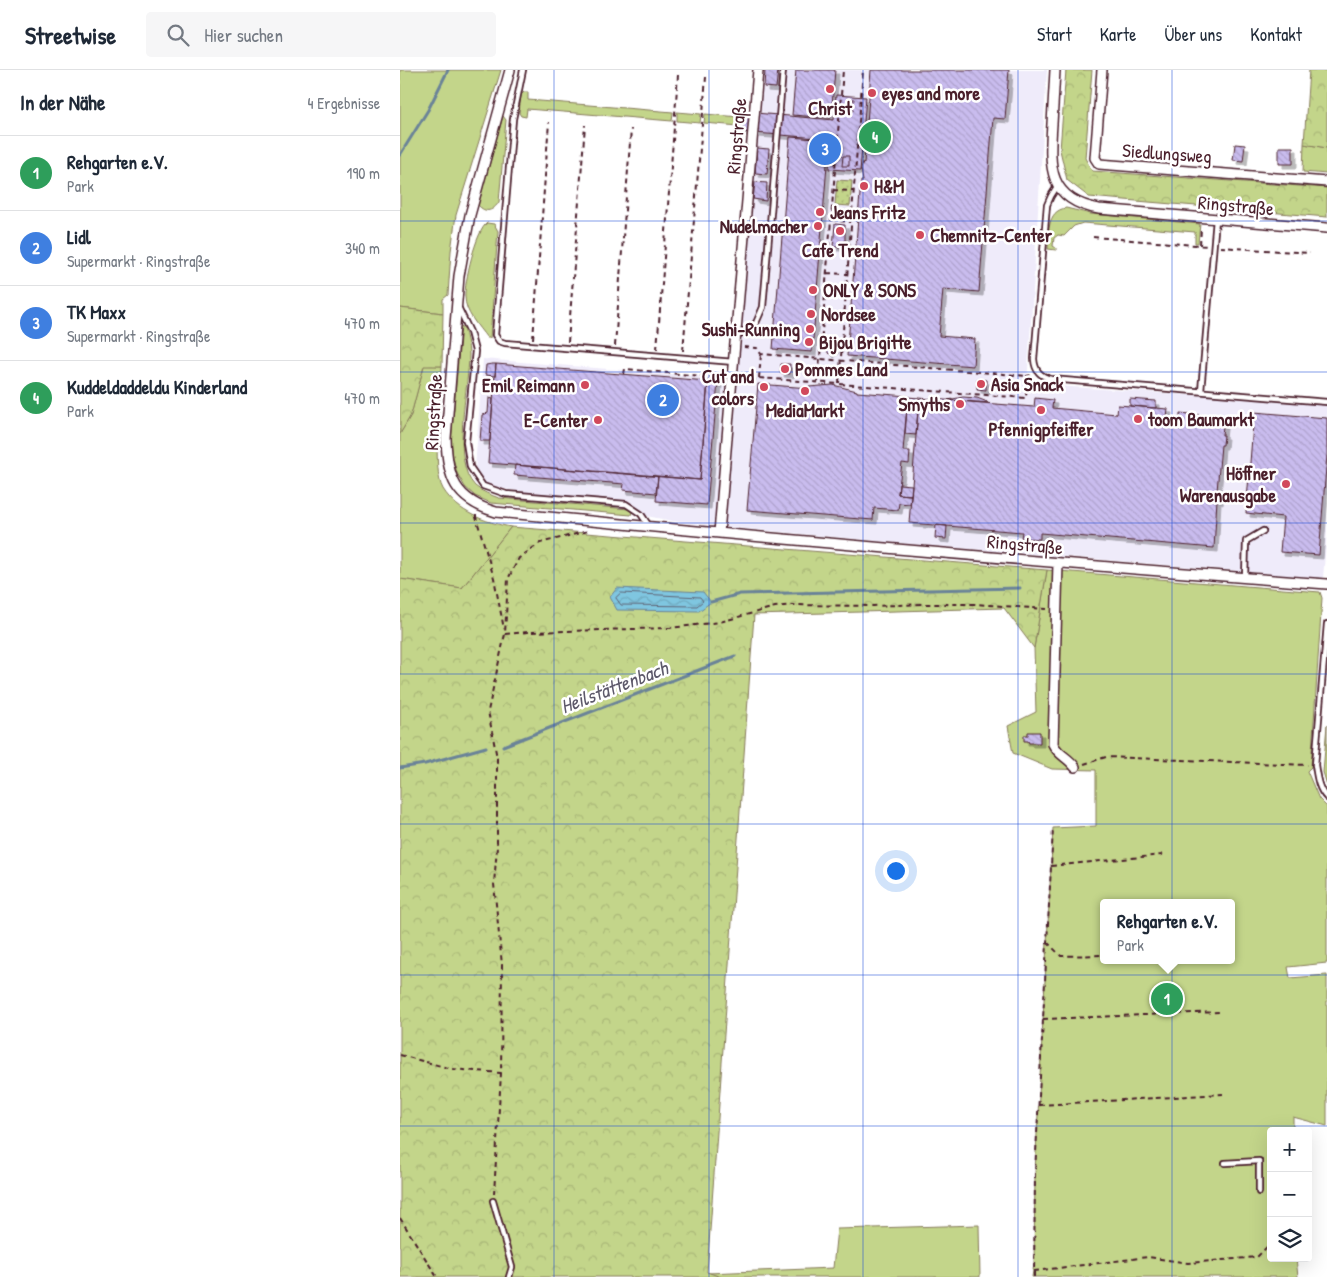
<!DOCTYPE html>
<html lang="de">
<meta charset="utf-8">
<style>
:root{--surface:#fff;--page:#f6f6f7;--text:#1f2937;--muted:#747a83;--line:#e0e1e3;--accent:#1a73e8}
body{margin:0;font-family:"Patrick Hand",sans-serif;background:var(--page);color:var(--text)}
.controls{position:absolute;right:15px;bottom:15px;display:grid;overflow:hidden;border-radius:5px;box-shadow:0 5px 20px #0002}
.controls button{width:45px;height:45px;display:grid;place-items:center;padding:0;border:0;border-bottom:1px solid var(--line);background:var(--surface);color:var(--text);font:25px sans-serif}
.you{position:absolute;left:495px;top:800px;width:18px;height:18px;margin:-12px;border:4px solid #fff;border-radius:50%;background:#1a73e8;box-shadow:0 0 0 8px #1a73e833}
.badge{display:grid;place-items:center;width:32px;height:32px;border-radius:50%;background:var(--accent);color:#fff;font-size:16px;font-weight:700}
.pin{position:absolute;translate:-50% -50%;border:2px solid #fff;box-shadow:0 1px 5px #0006}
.popup{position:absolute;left:700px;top:829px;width:135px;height:65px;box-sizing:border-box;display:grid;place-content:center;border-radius:5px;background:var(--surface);filter:drop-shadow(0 1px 4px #0005);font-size:16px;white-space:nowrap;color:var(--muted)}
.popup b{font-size:19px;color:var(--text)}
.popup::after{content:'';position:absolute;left:50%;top:100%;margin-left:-10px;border:10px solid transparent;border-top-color:var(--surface)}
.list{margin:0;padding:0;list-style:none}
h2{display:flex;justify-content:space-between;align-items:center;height:65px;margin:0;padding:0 20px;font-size:21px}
h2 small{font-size:16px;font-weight:400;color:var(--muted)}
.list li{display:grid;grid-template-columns:32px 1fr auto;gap:15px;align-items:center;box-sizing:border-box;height:75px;padding:0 20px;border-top:1px solid var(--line)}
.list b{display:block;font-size:19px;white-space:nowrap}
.list p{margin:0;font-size:16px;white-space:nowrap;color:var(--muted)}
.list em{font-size:16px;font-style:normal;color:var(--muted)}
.icon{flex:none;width:28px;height:28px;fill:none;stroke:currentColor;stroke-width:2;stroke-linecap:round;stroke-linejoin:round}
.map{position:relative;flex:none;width:927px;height:1207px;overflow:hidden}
header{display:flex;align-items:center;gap:30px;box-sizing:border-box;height:70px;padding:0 25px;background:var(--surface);border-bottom:1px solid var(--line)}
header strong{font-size:24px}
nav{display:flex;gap:28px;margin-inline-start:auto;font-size:18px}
.search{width:350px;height:45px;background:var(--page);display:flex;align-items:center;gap:12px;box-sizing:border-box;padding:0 18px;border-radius:5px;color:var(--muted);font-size:19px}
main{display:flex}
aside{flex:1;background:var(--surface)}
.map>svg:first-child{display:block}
.built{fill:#efebfa}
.green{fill:#c3d58a;stroke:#867a5a;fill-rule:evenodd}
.forest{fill:url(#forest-crowns);stroke:#867a5a}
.park{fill:url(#park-dots);stroke:#867a5a}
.water{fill:url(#water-waves);stroke:#6a8398}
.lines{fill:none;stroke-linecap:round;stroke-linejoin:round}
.shore{stroke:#5f6273;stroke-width:1}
.stream{stroke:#6a8398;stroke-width:3}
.building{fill:url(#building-back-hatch);stroke:#4a1f2b;filter:url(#shadow)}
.lane-casing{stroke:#4a1f2b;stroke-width:8}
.street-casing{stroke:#4a1f2b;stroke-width:12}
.path{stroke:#4a1f2b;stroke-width:2;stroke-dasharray:5 4;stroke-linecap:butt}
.lane{stroke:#fff;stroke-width:4.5}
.street{stroke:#fff;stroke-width:9}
.grid{fill:none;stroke:#1d4ed8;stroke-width:1;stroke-opacity:0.55}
.poi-dot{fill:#d1495b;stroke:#fff;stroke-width:2}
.labels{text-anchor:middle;stroke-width:5;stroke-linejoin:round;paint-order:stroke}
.poi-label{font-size:19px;font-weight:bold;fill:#4a1f2b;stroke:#fff;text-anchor:start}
.street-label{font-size:19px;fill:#4a1f2b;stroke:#fff}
.water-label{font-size:20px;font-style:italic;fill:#5d596a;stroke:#fff}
</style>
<header>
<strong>Streetwise</strong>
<div class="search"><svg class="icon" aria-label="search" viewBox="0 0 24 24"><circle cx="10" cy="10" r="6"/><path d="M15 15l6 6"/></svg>Hier suchen</div>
<nav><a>Start</a><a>Karte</a><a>Über uns</a><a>Kontakt</a></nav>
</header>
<main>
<aside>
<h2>In der Nähe<small>4 Ergebnisse</small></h2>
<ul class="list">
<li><span class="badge" style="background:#2e9e5b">1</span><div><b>Rehgarten e.V.</b><p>Park</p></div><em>190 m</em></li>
<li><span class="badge" style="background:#3f7fe0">2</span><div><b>Lidl</b><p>Supermarkt · Ringstraße</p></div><em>340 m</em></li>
<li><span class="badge" style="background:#3f7fe0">3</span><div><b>TK Maxx</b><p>Supermarkt · Ringstraße</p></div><em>470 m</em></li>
<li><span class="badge" style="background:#2e9e5b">4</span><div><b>Kuddeldaddeldu Kinderland</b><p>Park</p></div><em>470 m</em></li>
</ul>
</aside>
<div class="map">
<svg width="927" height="1207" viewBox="0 0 927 1207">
<defs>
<pattern id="forest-crowns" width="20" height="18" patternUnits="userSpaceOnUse" patternTransform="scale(1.25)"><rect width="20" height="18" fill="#c3d58a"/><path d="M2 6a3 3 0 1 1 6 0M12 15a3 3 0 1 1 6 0" fill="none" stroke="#a9b677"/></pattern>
<pattern id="park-dots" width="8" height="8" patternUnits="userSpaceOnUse" patternTransform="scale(1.25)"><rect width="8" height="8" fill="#c3d58a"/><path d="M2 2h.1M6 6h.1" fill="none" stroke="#a9b677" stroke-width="1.8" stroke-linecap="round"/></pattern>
<pattern id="water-waves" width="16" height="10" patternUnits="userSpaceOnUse" patternTransform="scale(1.25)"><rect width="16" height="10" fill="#7fc6e0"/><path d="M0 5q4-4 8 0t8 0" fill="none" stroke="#6faac0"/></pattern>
<pattern id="building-back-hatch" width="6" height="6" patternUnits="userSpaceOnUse" patternTransform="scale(1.25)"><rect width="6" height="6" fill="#c9bcee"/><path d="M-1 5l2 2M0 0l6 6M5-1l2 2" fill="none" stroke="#aea1cc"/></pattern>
<filter id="shadow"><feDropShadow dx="4" dy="4" stdDeviation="0" flood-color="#0004"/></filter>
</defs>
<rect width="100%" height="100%" fill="#fff"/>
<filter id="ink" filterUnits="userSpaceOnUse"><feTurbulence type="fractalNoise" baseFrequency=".02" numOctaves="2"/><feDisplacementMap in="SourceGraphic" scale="10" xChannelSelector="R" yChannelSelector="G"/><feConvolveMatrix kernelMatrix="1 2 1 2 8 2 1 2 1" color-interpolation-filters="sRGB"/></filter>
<g filter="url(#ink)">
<path class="built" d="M363,0H647L627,314L927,334V461L923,508L497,473L283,453L74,413L83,289L333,309Z"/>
<path class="green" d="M0,0H101L56,145L51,181L48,225L43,229V243L0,238Z
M124,22H128V30L273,42L272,51L127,39L126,47L121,46L119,43L121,25Z
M277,42L301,44L300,53L277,51Z
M305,44L340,47L339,56L304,53Z
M103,46L106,50L99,132C93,141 86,144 78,135Z
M904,74L927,78V104L903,102Z
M666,138L691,144L800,154L798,173H795V162L683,153L674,156L664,166L658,165L654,168L653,176L656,178V180L648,179C649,164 646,141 666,138Z
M87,153L94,154L98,161L90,268H87C78,256 65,242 65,227C64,213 76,161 87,153Z
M61,256L64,258C66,266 69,276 69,284C69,319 50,390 75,416C82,422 91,425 99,428L229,439L232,441L231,445L91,433L75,426L65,417L57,403L53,388L51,372Z
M24,295L42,296C41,322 31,399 43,419C58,443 85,452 111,457L62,518L0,509V364L11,345Z
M647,500L920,522L922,528L911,697L907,701L919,729L927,737V893L888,897L890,908L927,905V1056L893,1047V1061H871V1188H896L898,1207H632L634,1194L635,1102L653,758L696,756V700L652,699L613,683L608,656L636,642L634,578ZM703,833H831V890H703Z
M927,655V715L923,702Z
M579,1155L580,1207H321L307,1203L433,1198L437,1159Z"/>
<path class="forest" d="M666,0H692L685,88L692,101L927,118V147L689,127L667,110L660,80Z
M909,0H927V78L904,74Z
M0,238L43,243L42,296H24L11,345L0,364Z
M111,457L647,500L634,578L604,538L354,545L307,1202L321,1207H0V509L62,518Z"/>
<path class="park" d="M437,110L452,111L450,136L435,135Z"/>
<path class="water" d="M217,518L303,522L311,532L299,541L217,540L210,527Z"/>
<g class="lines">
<path class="shore" d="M221,523L300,527L303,531L297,536L221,535L216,528Z"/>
<path class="stream" d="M0,85L28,40L48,0
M311,532L340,524L620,518
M103,676L335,586
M0,698L25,694L86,677"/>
</g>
<path class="building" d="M365,0H378L376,18L364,17Z
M396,0H435L431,48L392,45Z
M471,0H609L605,49L593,48L579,222L543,219L539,266L575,269L573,296L447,286L461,111H463L461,99L463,92L464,93Z
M436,25L466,27L460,101L429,99L431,69L342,62L344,42L434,50Z
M448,29H454L453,41H447Z
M390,67L429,70L412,282L373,279Z
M835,74L845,75L843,91L833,90Z
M879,77H893V94H879Z
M357,78L369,79L367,104L355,103Z
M443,86H449V96H442Z
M355,112L367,113L366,131L353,129Z
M435,154L445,155V172L444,177H433Z
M431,273L435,279L429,284L425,278Z
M92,294H96L95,306L85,305L86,295Z
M96,294L308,311L300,410L88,393Z
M381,294H390V304L380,303Z
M577,309L586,310V320L577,319Z
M308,311L318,312L307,435L256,431L258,406L300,410Z
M358,314L409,318V317L433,315L457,321V322L508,326L503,381H510L509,394L502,393L498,424L511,425L510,434L499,433L498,440L474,438L473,450L347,440Z
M508,327L519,328L516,365L505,364Z
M563,327L577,328L590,333L548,330Z
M89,328L93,329L90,371H80L82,345L88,343Z
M519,328L634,337L635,328L653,330L652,338L717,344L718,335L768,339L767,348L780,349V343L824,347L822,365H824L823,375H821L817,421H820L819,431L817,430L814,478L640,463V469L621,468L622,462L509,453Z
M730,329L756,331V338L730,336Z
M854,342L927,348V385L919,485L880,482L883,447L846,443Z
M115,395L258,406L256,423L223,420L224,414L114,405Z
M499,414L512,415L511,425L498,424Z
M536,455L547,456L546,469L535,468Z
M628,662H640V673H629L628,671H624V665H628Z"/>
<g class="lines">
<g class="lane-casing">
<path id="lane" d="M123,0L113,49L95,265L99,271L105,273L334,292
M658,115L651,126L647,135L634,289C635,301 640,306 651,309L927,332
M59,239L70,262L75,281L66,372L70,397L83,416L106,424L226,434L241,444L249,456
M337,266L356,253L363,237L383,0
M801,321L816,149
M845,507L846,471L863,461
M927,554L915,695C917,707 918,719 927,728
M825,1093L859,1091V1122
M93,1131L112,1197L109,1207"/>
</g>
<g class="street-casing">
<path id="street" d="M110,0L70,145L59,206L46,368C47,408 55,430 96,442C372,469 650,493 927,514
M655,0C654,18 653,36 652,54C649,97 648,130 699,139L927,158
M702,0L695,88L699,94L927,112
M319,463L358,0
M658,493L653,674C658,685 668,687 675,697"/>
</g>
<path class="path" d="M433,120L453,121
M431,150L451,152
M693,167L808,176
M800,175L801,158
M820,177L910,183
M427,203L447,204
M133,269L149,52
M168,272L185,55
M215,276L231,59
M344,277L357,278L361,284L627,306
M257,279L278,5
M283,281L306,7
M224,304L225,299L323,308
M359,308L361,284
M342,310L352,311L359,308L626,328L627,306L631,305
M418,312L443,0
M439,313L463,0
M76,445V447L94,508L104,559
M105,564L129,562L270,558L320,552L375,537L392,535L473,536L523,534H574L647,539
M684,694L706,687L908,695
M651,796L762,785L763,781
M647,872L661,886L703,885
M643,949L820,942
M0,985L52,999L101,1003
M639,1035L823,1024
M94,1124L101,1003L102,895L94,814L97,777V688L88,641L105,564L108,509L119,488L140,473L188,461
M0,1148L37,1207
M634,1201L748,1187L788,1193L846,1188L857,1187L871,1173
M634,1207L635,1102L653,758"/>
<use href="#lane" class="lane"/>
<use href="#street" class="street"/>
</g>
</g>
<path class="grid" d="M154,0V1207M309,0V1207M463,0V1207M618,0V1207M772,0V1207M0,151H927M0,302H927M0,453H927M0,604H927M0,754H927M0,905H927M0,1056H927"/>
<g class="poi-dot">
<circle cx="430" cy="19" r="5"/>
<circle cx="472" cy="23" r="5"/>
<circle cx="464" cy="116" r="5"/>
<circle cx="420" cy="142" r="5"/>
<circle cx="418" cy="156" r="5"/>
<circle cx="440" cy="161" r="5"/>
<circle cx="520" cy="165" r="5"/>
<circle cx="413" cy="220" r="5"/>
<circle cx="411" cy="244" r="5"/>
<circle cx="410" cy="259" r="5"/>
<circle cx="409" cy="272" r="5"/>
<circle cx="385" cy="299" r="5"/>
<circle cx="581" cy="314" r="5"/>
<circle cx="185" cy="315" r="5"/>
<circle cx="364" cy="317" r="5"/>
<circle cx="405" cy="321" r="5"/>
<circle cx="560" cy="334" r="5"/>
<circle cx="641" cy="340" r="5"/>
<circle cx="738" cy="349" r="5"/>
<circle cx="198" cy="350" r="5"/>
<circle cx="886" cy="414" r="5"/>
</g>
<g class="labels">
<g class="poi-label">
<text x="482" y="30">eyes and more</text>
<text x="430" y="45" text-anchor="middle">Christ</text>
<text x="474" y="123">H&amp;M</text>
<text x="430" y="149">Jeans Fritz</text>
<text x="408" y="163" text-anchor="end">Nudelmacher</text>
<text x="530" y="172">Chemnitz-Center</text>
<text x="440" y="187" text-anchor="middle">Cafe Trend</text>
<text x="423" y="227">ONLY &amp; SONS</text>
<text x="421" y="251">Nordsee</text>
<text x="400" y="266" text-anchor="end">Sushi-Running</text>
<text x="419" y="279">Bijou Brigitte</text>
<text x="395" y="306">Pommes Land</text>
<text x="354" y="313" text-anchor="end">Cut and<tspan x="354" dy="22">colors</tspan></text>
<text x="591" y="321">Asia Snack</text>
<text x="175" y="322" text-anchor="end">Emil Reimann</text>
<text x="550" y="341" text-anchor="end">Smyths</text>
<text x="405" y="347" text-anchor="middle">MediaMarkt</text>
<text x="748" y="356">toom Baumarkt</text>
<text x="188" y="357" text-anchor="end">E-Center</text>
<text x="641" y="366" text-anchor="middle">Pfennigpfeiffer</text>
<text x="876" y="410" text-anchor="end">Höffner<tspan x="876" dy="22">Warenausgabe</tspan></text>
</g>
<g class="street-label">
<text transform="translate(336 66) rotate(-85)" y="7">Ringstraße</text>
<text transform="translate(767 83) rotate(4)" y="7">Siedlungsweg</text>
<text transform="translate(836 135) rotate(5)" y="7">Ringstraße</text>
<text transform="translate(33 342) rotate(-87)" y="7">Ringstraße</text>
<text transform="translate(625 474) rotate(5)" y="7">Ringstraße</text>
</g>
<g class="water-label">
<text transform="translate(214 617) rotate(-21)" y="7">Heilstättenbach</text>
</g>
</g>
</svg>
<div class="controls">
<button>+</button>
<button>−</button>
<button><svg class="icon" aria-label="layers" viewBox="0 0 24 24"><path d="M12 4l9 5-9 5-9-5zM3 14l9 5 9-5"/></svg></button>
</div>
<div class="you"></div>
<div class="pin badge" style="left:767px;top:929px;background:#2e9e5b">1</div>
<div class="popup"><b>Rehgarten e.V.</b>Park</div>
<div class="pin badge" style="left:263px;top:330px;background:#3f7fe0">2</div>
<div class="pin badge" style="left:425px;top:79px;background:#3f7fe0">3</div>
<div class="pin badge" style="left:475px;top:67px;background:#2e9e5b">4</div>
</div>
</main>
